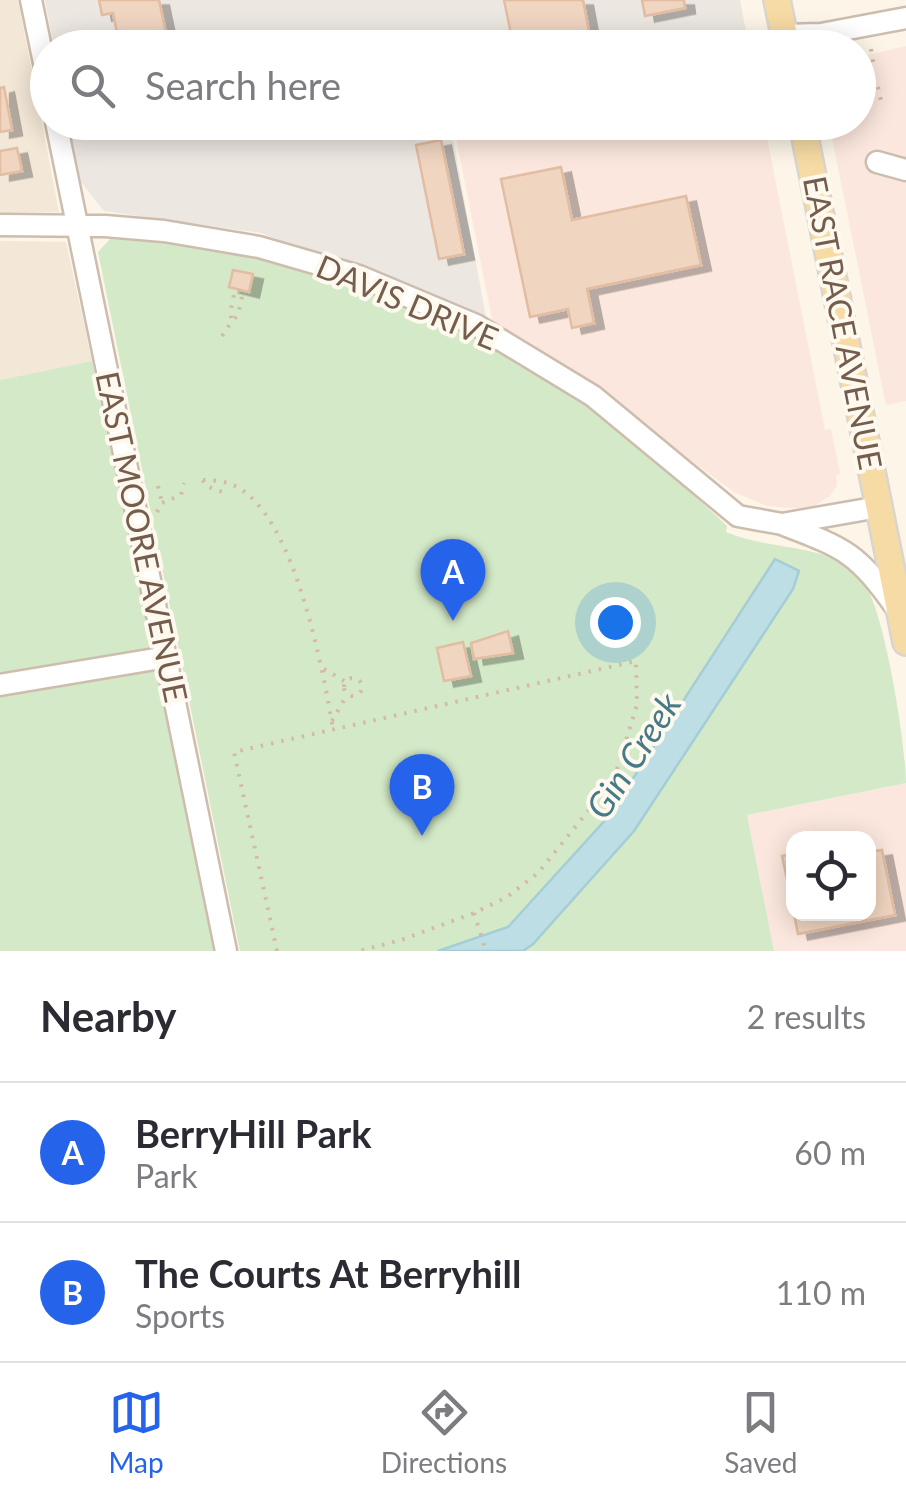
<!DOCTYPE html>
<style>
:root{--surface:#fff;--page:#f2f2f3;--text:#2b2b33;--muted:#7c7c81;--line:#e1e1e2;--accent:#2563eb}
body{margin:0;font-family:Lato,sans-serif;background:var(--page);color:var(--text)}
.controls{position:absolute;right:30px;bottom:30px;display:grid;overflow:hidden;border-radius:20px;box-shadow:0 5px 25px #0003}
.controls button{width:90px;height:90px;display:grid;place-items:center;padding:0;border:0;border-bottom:2px solid var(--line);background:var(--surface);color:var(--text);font:50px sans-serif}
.you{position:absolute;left:615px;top:622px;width:35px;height:35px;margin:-25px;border:8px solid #fff;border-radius:50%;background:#1a73e8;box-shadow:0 0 0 15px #1a73e833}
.badge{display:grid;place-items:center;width:65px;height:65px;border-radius:50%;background:var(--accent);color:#fff;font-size:32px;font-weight:700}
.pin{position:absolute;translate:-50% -82px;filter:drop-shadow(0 2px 5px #0008)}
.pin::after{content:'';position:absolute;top:52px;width:35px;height:30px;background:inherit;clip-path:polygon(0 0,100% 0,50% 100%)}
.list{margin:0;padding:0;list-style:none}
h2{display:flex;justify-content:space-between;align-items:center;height:130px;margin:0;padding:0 40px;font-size:42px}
h2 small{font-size:32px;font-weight:400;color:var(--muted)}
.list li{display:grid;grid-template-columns:65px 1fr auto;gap:30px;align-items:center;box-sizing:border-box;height:140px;padding:0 40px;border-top:2px solid var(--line)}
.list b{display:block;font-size:38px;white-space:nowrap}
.list p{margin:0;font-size:32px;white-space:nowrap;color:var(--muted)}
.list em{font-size:32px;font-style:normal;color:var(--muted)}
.icon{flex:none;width:55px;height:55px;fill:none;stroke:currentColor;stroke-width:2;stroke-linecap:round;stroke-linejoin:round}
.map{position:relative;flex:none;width:906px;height:951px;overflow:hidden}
.search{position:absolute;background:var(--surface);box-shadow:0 5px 25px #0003;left:30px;right:30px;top:30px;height:110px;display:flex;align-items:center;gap:25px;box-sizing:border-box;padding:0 35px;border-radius:55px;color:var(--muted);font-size:38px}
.sheet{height:410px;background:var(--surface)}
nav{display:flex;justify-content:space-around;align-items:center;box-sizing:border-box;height:140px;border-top:2px solid var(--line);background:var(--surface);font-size:28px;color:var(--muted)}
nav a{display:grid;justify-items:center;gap:5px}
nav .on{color:var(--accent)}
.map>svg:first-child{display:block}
.residential{fill:#f3e7d7}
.commercial{fill:#fbe7dd;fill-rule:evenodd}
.industrial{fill:#ede7e1}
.green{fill:#d3e9c7}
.water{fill:#bddee5;stroke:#a4cdd6;stroke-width:2.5}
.building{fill:#f0d5c1;stroke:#e2bda2;stroke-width:2.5;filter:url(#shadow)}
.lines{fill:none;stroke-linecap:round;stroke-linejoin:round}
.minor-casing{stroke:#cdbdae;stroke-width:25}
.major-casing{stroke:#dbd5d1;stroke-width:30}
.path{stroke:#d5b9a4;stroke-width:4;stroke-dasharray:2.5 8;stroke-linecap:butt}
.minor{stroke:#fff;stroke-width:20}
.major{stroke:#f7dba4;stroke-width:25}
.labels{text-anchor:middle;stroke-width:8;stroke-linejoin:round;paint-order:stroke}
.street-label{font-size:32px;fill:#755d4d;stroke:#fef9ef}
.water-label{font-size:35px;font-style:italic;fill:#477a87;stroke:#fef9ef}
</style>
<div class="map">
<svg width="906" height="951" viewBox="0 0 906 951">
<defs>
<filter id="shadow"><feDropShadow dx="10" dy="5.5" stdDeviation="0" flood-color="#0004"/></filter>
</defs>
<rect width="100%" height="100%" fill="#fcf5e8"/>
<path class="residential" d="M0,0H18L59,212L0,213Z
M0,241L66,242L92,361L0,380Z"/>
<path class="commercial" d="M906,46V401L886,405L829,123L858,122L859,57Z
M453,123H764L825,430L831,429L840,473L836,476L837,485L830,496L812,507L791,508L767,506L734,492L610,401L493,324Z
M906,783V951H774L747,815ZM794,838H868V914H794Z"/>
<path class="industrial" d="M45,0H740L749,47H54Z
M69,123H450L487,322L261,233L104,211L81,182Z"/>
<path class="green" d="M110,239C132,241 156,241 178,243C309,257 456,318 565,389C624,427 676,478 727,526L726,532C762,548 815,545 844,564C851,569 861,580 866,587C885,616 906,745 906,783L747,815L774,951H523L533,944L634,831L793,589L799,571L767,570L608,817L508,927L438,951H240L98,252Z
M92,361L214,951H0V380Z"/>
<path class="water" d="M775,559L799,571L793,589L634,831L533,944L523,951H438L508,927L608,817Z"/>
<path class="building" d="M99,0H159L169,48H120L113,13L102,15Z
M504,0H583L592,48H514Z
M642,0H684L685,8L645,16Z
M4,87L12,130L0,132V88Z
M441,140L464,254L439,259L416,145Z
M17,148L22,171L0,175V151Z
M561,167L572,220L686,196L701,265L587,289L594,323L572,328L568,309L530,317L501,179Z
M233,270L253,274L249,292L229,287Z
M508,631L513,653L474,659L471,643Z
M463,642L471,676L444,681L437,648Z
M882,850L895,915L798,934L794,914H868V852Z
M794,854V911L782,856Z"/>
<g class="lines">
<g class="minor-casing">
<path id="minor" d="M31,0L48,82
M784,35L821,34L906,18
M56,122L226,951
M877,162L906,170
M0,225L105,226L164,231L259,247L359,276L476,325L593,396L738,516L782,524L879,507
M784,525C847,549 857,553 897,609
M0,685L167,657"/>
</g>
<g class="major-casing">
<path id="major" d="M777,0L787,48
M802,122L906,642"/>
</g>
<path class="path" d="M871,49L874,67
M878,87L881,101L884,100
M222,336L232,321L230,313L235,290L243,292L238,315L232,321
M203,480C213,480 224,481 233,485C294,511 323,670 333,729
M203,480L206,486L225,493
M158,486L162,503
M157,512L162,503L181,495L184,483
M324,669L346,682
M344 687a9 9 0 1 1 18 0a9 9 0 1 1-18 0Z
M332,721L347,695
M474,913L486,951
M277,951L234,752L636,661L637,705L614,779L538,873L507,897L474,913L401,940L359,951"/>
<use href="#minor" class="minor"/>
<use href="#major" class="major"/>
</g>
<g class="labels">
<g class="street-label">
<text transform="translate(407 303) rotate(23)" y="11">DAVIS DRIVE</text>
<text transform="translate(842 323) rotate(79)" y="11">EAST RACE AVENUE</text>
<text transform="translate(141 537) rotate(78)" y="11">EAST MOORE AVENUE</text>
</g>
<g class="water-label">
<text transform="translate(634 756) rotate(-57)" y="12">Gin Creek</text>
</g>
</g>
</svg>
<div class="controls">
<button><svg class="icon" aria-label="locate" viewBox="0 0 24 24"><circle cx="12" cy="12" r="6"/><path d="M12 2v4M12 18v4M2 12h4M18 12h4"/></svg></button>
</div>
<div class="you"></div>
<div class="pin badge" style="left:453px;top:621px">A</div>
<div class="pin badge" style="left:422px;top:836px">B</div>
<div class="search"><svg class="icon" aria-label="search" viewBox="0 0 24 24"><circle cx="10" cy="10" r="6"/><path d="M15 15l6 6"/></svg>Search here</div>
</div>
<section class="sheet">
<h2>Nearby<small>2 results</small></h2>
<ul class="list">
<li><span class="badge">A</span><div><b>BerryHill Park</b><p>Park</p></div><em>60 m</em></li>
<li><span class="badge">B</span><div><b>The Courts At Berryhill</b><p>Sports</p></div><em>110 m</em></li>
</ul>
</section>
<nav>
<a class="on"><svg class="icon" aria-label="map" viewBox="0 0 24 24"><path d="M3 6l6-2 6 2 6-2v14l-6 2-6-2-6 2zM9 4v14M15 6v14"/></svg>Map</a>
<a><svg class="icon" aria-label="directions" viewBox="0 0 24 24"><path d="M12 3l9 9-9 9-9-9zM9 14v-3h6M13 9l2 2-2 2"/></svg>Directions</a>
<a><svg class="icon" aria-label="saved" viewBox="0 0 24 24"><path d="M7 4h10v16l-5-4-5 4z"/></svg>Saved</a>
</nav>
